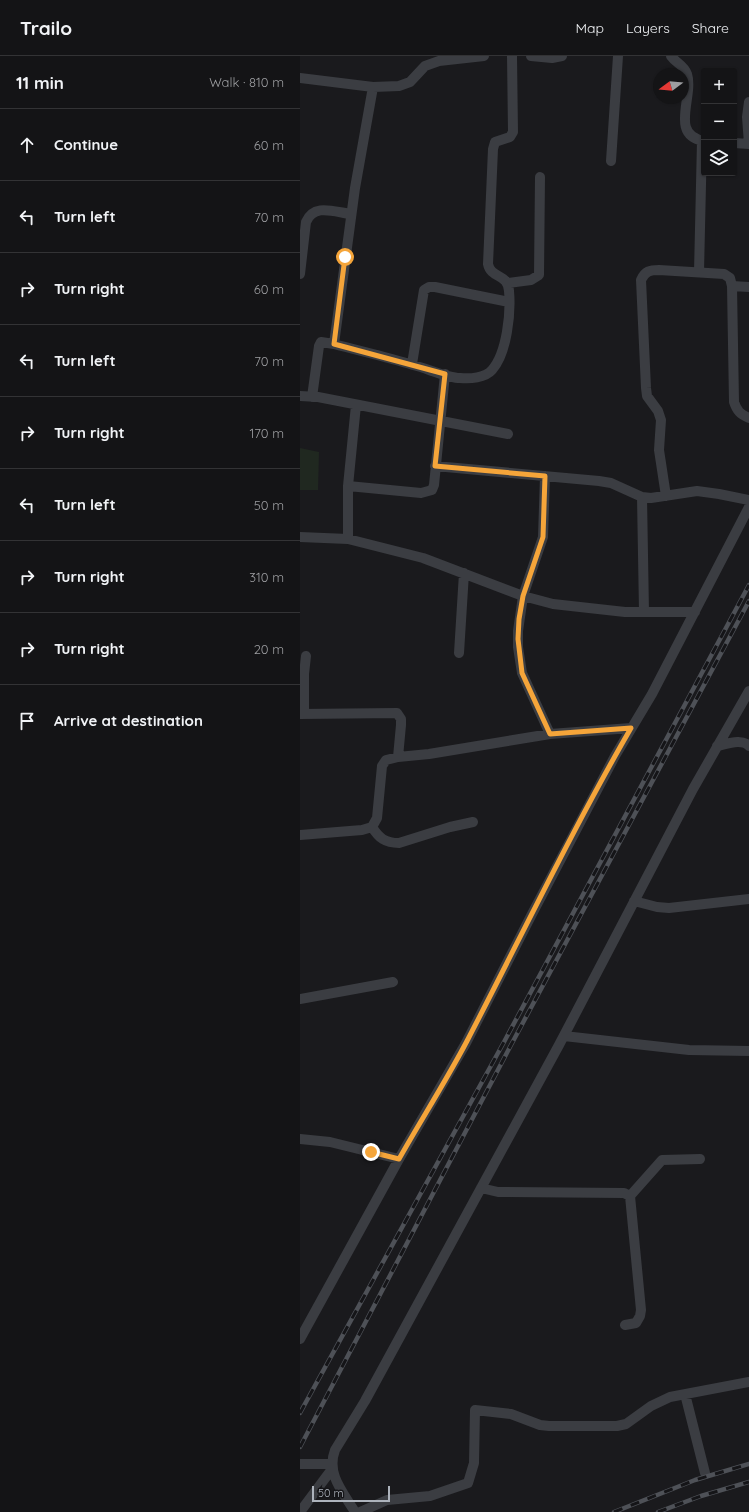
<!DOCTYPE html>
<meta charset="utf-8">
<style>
:root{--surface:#141416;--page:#212123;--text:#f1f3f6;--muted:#9d9ea1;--line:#333335}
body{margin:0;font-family:Quicksand,sans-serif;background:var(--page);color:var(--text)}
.controls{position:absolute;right:12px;top:12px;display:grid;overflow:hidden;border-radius:4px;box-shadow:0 1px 3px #0004}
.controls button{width:36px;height:36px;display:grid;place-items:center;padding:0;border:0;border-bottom:1px solid var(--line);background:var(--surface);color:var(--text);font:20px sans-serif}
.compass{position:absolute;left:353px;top:12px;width:36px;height:36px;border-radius:50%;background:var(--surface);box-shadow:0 1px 3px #0004;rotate:254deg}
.scale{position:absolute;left:12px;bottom:10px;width:78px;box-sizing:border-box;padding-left:4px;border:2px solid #adb3bc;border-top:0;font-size:11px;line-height:14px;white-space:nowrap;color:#adb3bc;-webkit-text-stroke:3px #151518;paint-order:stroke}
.stop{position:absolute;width:12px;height:12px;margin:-9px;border:3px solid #f5a53a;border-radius:50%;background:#fff}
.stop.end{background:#f5a53a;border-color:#fff;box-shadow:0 1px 4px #0008}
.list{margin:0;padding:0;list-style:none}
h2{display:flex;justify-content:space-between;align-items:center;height:52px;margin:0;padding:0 16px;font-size:17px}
h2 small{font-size:13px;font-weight:400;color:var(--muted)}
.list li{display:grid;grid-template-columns:26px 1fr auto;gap:12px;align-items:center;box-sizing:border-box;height:72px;padding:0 16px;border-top:1px solid var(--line)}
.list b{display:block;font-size:15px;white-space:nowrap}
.list em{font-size:13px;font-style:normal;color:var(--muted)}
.icon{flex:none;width:22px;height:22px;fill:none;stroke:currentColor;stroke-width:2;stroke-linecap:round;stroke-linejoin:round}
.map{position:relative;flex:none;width:449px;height:1456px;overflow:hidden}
header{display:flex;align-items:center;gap:24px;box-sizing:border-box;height:56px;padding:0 20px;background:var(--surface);border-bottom:1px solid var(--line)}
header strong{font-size:19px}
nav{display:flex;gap:22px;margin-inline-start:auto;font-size:14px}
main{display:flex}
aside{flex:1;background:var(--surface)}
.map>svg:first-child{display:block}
.green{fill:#202820}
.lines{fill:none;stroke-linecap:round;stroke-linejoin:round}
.minor{stroke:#3b3d42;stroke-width:10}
.rail-casing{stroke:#4e5157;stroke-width:4.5}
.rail{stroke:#151518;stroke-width:3;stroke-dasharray:9;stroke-linecap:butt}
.route{stroke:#f5a53a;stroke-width:5}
</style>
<header>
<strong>Trailo</strong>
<nav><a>Map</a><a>Layers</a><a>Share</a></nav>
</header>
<main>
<aside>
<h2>11 min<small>Walk · 810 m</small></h2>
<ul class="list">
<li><svg class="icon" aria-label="ahead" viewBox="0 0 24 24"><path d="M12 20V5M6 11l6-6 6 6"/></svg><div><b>Continue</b></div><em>60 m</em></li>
<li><svg class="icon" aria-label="left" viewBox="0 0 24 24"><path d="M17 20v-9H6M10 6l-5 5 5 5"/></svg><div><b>Turn left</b></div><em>70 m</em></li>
<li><svg class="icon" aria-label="right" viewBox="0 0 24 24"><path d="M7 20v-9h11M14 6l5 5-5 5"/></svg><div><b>Turn right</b></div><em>60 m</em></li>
<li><svg class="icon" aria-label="left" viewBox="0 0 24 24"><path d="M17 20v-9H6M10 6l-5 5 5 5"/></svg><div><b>Turn left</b></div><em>70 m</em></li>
<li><svg class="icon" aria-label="right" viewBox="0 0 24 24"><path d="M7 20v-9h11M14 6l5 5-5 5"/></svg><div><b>Turn right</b></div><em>170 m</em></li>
<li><svg class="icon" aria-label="left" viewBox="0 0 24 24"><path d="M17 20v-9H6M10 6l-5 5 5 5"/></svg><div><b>Turn left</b></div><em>50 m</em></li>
<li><svg class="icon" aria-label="right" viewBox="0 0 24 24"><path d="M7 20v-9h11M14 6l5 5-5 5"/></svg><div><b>Turn right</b></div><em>310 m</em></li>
<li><svg class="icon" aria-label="right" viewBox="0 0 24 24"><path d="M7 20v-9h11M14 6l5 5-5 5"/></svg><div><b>Turn right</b></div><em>20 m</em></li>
<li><svg class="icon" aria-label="arrive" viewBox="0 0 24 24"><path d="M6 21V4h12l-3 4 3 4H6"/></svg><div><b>Arrive at destination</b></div></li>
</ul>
</aside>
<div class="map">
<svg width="449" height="1456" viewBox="0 0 449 1456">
<rect width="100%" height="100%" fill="#1a1a1d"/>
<path class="green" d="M0,392L19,396L18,434H0Z"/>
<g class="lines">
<path class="minor" d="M231,0L252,2L262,0
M371,0C376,7 384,9 387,18C394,41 369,79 404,85
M0,22L73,31L99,30L110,26L125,10L139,5L184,0
M73,31L55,132L34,288C60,295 87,301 113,309C126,312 148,322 160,322C170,323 185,322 192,314C207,297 211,257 209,235C208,217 191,223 188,208L193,93L195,86L210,81L213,76L212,0
M434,87L449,88
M449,88L447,61L449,46
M311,105L318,0
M399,216L402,85
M0,218L6,166C14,147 34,156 51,158
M208,227L231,224L239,219L240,121
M432,230L449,231
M112,308L124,234L129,231H135L209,246
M0,340L18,341L208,378
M12,341L19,290L21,286L34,288
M135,410L299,425L311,427L342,441L351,442L397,435L419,438L449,444
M245,420L243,481L223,540L218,575V591L222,617L250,678
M48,430L121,437L132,434L134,429L145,318
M366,440L359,394L361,364L358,355L347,340L346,332L341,224C345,215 350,214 359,214L424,218L430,222L432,230L434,346C437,355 440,358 449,362
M342,441L344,556
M0,481L48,483L123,502L223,540L253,548L325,556H395
M48,483V430L56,349
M159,597L164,517
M4,657V618L6,600
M0,658L97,657L101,663V669L98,701
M417,690C427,688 442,682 449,690
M72,771C79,782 85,787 99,787L150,771L173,766
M0,779L62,774L72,771L77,762L82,710L86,704L98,701L129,698L250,678L331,672
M334,845L357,851L369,852L449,843
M0,943L93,926
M264,980L389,994L449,995
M0,1083L30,1086L99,1103
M181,1132L198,1136L324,1137L330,1140L341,1254L340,1260L336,1267L325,1269
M330,1140L362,1104L400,1103
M0,1283L99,1103L166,987L232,858L315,700L352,638L449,451
M385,1338L405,1417
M0,1408H32
M0,1456L32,1413
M55,1456C43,1436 26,1418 35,1394L65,1345L259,989L393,733L449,635
M60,1456L87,1444L130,1440L168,1427L174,1407L175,1354L211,1358L240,1369L249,1370H317L326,1368L351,1350L370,1341L449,1326"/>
<g class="rail-casing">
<path id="rail" d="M0,1357L204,986L449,529
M0,1391L211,989L449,545
M314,1456L395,1424L449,1408
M358,1456L401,1440L449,1426"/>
</g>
<use href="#rail" class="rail"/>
</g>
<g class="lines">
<path class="route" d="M45,201L34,288L145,318L135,410L245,420L243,481L223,540L219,563L218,583L222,617L250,678L331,672C272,774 221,881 167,985C146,1025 121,1064 99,1103L71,1096"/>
</g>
</svg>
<div class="controls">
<button>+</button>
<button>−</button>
<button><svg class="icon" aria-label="layers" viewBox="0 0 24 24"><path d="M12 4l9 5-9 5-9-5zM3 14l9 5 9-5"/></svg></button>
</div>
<svg class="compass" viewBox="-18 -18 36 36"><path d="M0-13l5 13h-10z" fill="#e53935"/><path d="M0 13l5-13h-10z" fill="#9d9ea1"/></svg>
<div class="scale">50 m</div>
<div class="stop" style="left:45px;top:201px"></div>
<div class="stop end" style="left:71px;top:1096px"></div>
</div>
</main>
